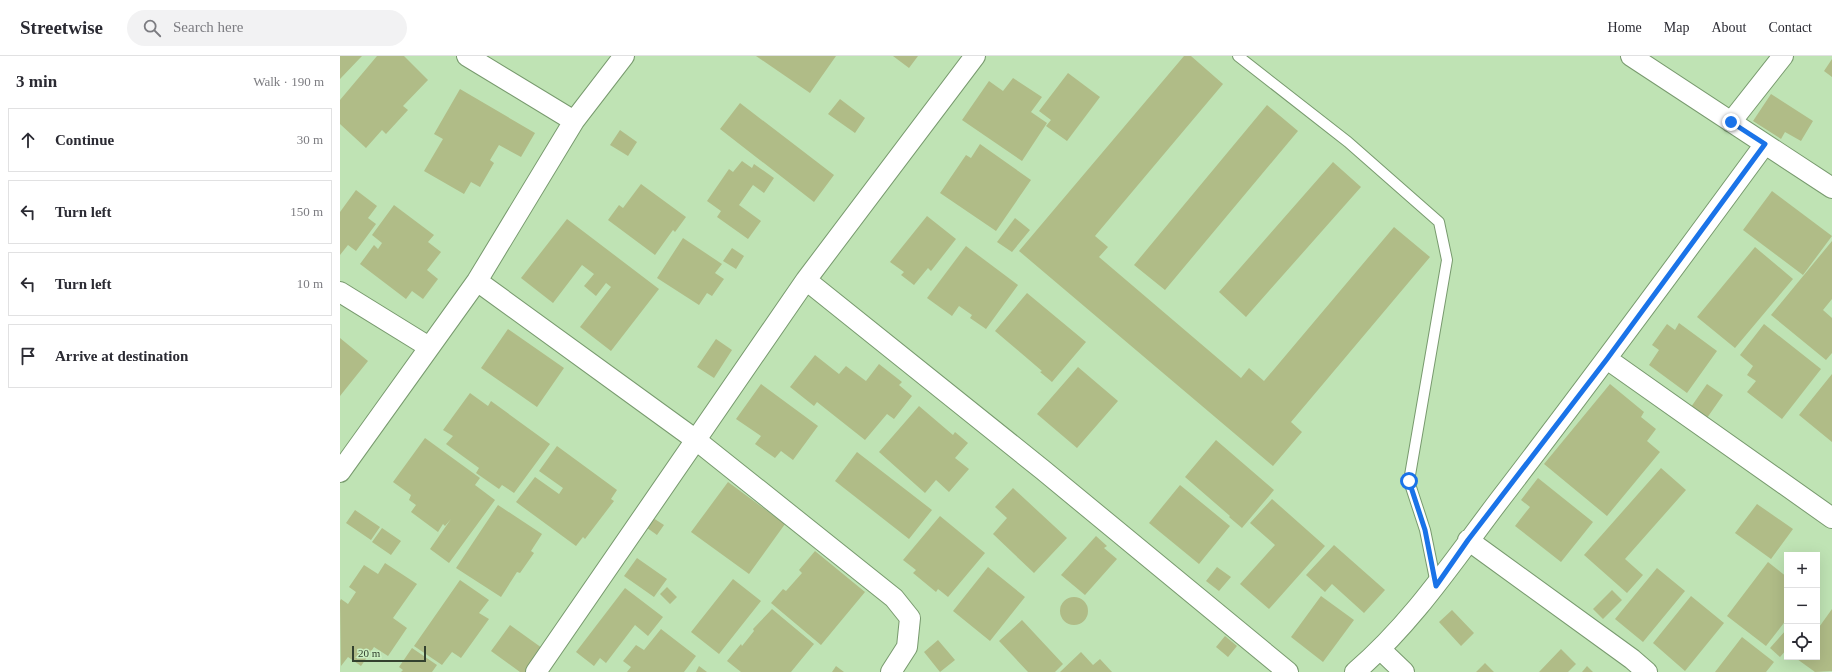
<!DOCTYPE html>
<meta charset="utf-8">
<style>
:root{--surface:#fff;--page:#f2f2f3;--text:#2b2b33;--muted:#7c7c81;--line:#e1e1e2}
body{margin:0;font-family:Georgia,serif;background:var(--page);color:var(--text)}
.controls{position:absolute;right:12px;bottom:12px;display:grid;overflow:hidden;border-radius:0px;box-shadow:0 4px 16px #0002}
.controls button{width:36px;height:36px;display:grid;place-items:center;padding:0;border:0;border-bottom:1px solid var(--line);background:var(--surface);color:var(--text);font:20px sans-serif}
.scale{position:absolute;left:12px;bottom:10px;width:74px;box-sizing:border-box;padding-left:4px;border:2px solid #33412f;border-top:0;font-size:11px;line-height:14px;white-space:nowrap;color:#33412f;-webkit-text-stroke:3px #cbf0c1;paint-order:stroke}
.stop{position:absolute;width:12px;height:12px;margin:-9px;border:3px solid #1a73e8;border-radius:50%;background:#fff}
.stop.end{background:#1a73e8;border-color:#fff;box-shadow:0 1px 4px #0008}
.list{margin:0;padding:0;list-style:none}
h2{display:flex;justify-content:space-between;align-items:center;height:52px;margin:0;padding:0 16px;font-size:17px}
h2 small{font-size:13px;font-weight:400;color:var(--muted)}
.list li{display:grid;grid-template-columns:26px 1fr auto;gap:12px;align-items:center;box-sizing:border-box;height:64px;margin:0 8px 8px;padding:0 8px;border:1px solid var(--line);border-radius:0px}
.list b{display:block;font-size:15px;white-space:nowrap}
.list em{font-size:13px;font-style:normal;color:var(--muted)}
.icon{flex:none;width:22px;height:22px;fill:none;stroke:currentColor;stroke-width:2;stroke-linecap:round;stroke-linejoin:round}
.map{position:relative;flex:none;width:1492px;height:616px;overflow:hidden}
header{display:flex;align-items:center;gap:24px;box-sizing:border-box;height:56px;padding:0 20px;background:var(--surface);border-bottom:1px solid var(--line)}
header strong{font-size:19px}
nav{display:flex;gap:22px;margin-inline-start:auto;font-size:14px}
.search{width:280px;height:36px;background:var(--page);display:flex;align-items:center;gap:10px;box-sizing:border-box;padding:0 14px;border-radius:22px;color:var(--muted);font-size:15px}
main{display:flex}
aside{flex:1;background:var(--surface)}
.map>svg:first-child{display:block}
.building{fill:#b0bc87}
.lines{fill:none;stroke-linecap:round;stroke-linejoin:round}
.service-casing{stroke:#789a6e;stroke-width:12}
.minor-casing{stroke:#789a6e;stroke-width:22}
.service{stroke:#fff;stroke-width:10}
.minor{stroke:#fff;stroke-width:20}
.route{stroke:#1a73e8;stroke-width:5}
</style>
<header>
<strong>Streetwise</strong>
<div class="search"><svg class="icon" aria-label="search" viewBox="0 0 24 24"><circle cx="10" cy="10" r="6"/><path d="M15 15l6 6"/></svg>Search here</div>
<nav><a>Home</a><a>Map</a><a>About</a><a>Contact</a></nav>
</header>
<main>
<aside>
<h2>3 min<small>Walk · 190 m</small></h2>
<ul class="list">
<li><svg class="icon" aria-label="ahead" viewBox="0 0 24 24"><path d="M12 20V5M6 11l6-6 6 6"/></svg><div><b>Continue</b></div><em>30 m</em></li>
<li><svg class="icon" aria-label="left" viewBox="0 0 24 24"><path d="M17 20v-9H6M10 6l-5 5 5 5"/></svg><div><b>Turn left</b></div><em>150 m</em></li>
<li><svg class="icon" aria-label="left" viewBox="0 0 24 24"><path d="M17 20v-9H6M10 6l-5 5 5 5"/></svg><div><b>Turn left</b></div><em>10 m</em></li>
<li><svg class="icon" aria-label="arrive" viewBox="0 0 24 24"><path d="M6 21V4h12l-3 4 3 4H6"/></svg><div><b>Arrive at destination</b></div></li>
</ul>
</aside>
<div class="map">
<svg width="1492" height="616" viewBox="0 0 1492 616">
<rect width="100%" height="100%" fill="#bfe3b4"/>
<path class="building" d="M0,0H22L0,23Z
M37,0H64L88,24L63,50L68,54L46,78L42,74L26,92L0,68V44Z
M416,0H496L470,37Z
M553,0H578L569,12Z
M844,0H851L883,28L755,180L768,191L759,201L901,322L909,312L924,325L1054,171L1090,201L951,366L962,376L933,410L679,195Z
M1492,3V21L1484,15Z
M728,17L760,41L727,85L706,70L711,64L699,55Z
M673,22L702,41L691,56L707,67L682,105L622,64L649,25L663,35Z
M120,33L195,77L181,101L159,89L150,104L154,107L140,131L131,126L124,138L84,115L103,83L94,78Z
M1431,38L1473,65L1461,85L1445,76L1441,83L1413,65Z
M500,43L525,62L515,77L488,58Z
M400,47L494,119L474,146L380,73Z
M927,49L958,75L825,234L794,209Z
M280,74L297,86L288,100L270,89Z
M640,88L691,124L656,175L600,137L626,99L631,102Z
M402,105L412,112L414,108L434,122L424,137L413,129L399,149L421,165L408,183L377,161L381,155L367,145L389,113L393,116Z
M993,106L1021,131L906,261L879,236Z
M301,128L346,161L335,176L333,174L315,199L268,164L279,149L283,152Z
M16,134L37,150L28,162L36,168L16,195L8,189L0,199V156Z
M1432,135L1492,180L1463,219L1403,174Z
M54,149L94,179L88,186L101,196L87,214L98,223L83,243L72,235L66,243L20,208L34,189L38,193L42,187L32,179Z
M587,160L616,183L591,215L588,212L574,229L561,219L564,216L550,206Z
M675,162L690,174L672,196L657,186Z
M227,163L319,233L271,295L240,271L271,231L266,227L256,240L244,230L254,218L242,209L213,247L181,222Z
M343,182L382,208L375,217L384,223L372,240L367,237L359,249L317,222Z
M1492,185V243L1483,254L1492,262V297L1486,304L1431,259Z
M626,190L678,229L646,273L630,262L632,259L619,250L612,260L587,242Z
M1415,191L1453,223L1395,292L1357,261Z
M392,192L404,200L396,213L383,205Z
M687,237L746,286L712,326L700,316L702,315L655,275Z
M1339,267L1377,295L1347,337L1309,309L1319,294L1312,289L1327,268L1335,274Z
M1424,268L1481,313L1442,363L1407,336L1416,325L1407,319L1413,310L1400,299Z
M168,273L224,312L197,351L141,312Z
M0,282L28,305L0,340Z
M376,283L392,294L374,322L357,311Z
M475,299L499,318L506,310L526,325L539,308L562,326L559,329L572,340L554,363L547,358L525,384L477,346L474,350L450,331Z
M738,311L778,345L737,392L697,358Z
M1492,318V386L1459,359Z
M421,328L478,370L453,404L441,395L435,402L415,388L421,380L396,363Z
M1270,328L1304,356L1301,361L1316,373L1307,385L1320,396L1267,460L1204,408Z
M1367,328L1383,339L1367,362L1351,351Z
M130,337L148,350L151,345L210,388L174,437L162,429L159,433L136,417L139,412L106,388L113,380L103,374Z
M579,350L613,379L615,376L628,387L615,402L629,413L609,436L596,424L585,437L539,396Z
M85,382L140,422L135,429L155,444L109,507L90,493L111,463L105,470L103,468L98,476L71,456L76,449L69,444L71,439L53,426Z
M876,384L934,434L902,472L889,461L890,460L845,421Z
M217,390L277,434L271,443L274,445L245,483L243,481L236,490L176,446L195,421L219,438L223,432L199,415Z
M517,396L592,454L569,483L495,425Z
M1321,412L1346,434L1285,503L1303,519L1287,537L1244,499Z
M1198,422L1253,466L1221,506L1175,470L1190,451L1181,444Z
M388,426L445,468L409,518L351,476Z
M840,429L890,470L859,508L809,467Z
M673,432L727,482L694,517L653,478L667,462L655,451Z
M932,443L985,490L929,553L900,528L935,489L910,467Z
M1417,448L1453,473L1431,503L1395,477Z
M158,449L202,478L191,495L194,497L180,517L177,516L161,541L116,512Z
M15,454L40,471L31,484L6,467Z
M310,460L324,469L317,479L303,469Z
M600,460L645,497L608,541L598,533L596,536L573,517L576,514L563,504Z
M42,472L61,485L51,499L32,486Z
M756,480L767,490L764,492L777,503L745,539L721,519Z
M994,489L1045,534L1024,557L992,528L985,536L966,519Z
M475,495L525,536L481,589L431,547L443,533L446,535L462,517L459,514Z
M297,502L327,523L314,541L284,520Z
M1428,506L1447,521V563L1426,590L1387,560Z
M45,507L77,528L53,562L67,572L48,600L34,591L21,610L8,601L1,610L0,545L1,543L8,548L16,536L9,531L24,509L38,518Z
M648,511L685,541L650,585L613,555Z
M877,511L891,521L879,535L866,525Z
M1317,512L1345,535L1303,586L1275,563Z
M393,523L421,545L379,598L351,576Z
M120,524L149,544L139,557L149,563L121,602L112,596L102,609L74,590Z
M327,531L337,541L330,548L320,538Z
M285,532L323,561L308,580L295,569L266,607L260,602L254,610L236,596Z
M1272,534L1282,544L1263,563L1253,553Z
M981,540L1014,564L983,606L951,581Z
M1351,540L1384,567L1345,615L1313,587Z
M720 555a14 14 0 1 1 28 0a14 14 0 1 1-28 0Z
M432,553L474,588L451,616H401L387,605L401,588L402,590L414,575L413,573Z
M1492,553V615L1475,616L1457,603L1458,601H1477V574Z
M1112,554L1134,577L1121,590L1099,566Z
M682,564L723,608L715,616H688L659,585Z
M170,569L202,592L186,616H180L151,595Z
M321,573L356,600L344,616H287L291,611L283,605L296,589L304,594Z
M1446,574L1447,593L1440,601L1430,592Z
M885,580L897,590L888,601L876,591Z
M1402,581L1434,606L1426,616H1375Z
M598,584L615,604L600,616L584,596Z
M72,592L97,609L92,616H61L63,614L59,611Z
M1221,593L1236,608L1228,616H1199Z
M741,596L753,609L760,603L772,616H720Z
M1145,607L1154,616H1136Z
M359,610L367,616H356Z
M496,610L504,616H492Z
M1247,610L1253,616H1242Z"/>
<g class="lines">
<g class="service-casing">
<path id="service" d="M898,0L1008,86L1099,166L1107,204L1069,425L1085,474L1096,528"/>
</g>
<g class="minor-casing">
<path id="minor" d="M127,0L234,65
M1291,0L1492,132
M1391,66L1443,0
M466,224L703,414L948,616
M137,225L356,384L554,542L570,562L567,591L551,616
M0,236L89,291
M1267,303L1492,462
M0,416L137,225L234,65L284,0
M1128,484L1292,603L1307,616
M1041,594L1064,616
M196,616L466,224L635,0
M1015,616C1076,564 1119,496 1168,433C1255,319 1340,204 1425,88"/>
</g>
<use href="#service" class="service"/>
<use href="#minor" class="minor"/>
</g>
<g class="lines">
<path class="route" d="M1069,425L1085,474L1096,530L1128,484L1267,303L1425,88L1391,66"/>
</g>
</svg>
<div class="controls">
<button>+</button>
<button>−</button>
<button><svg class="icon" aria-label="locate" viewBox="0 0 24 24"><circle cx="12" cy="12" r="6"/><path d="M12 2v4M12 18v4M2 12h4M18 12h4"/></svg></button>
</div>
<div class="scale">20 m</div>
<div class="stop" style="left:1069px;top:425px"></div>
<div class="stop end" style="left:1391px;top:66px"></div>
</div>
</main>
